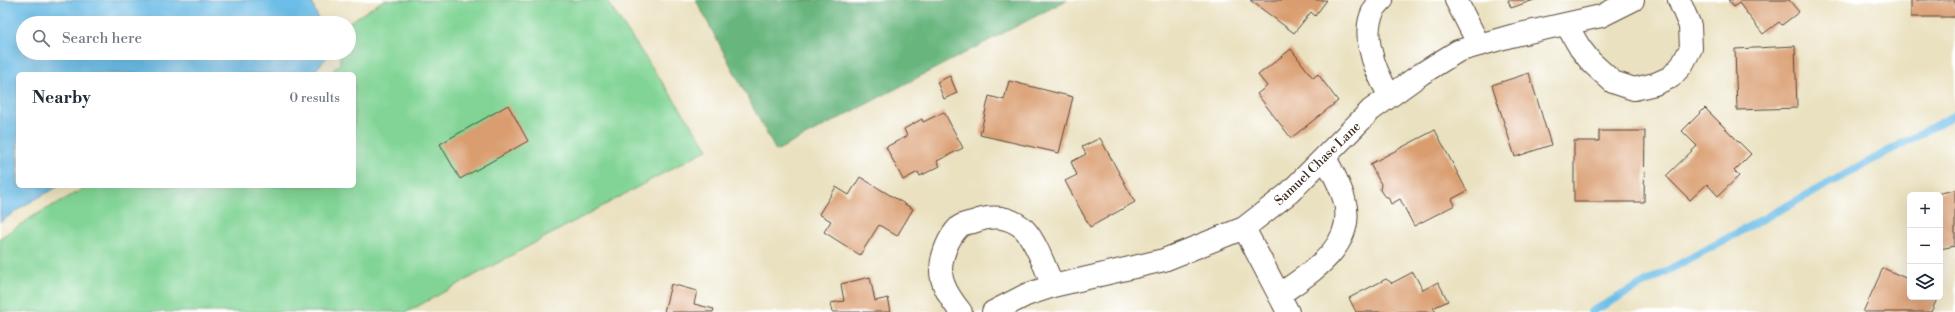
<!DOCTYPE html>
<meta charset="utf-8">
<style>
:root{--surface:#fff;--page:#f6f6f7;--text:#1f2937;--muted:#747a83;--line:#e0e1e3}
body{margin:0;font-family:"Libre Bodoni",serif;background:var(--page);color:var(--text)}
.controls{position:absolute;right:12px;bottom:12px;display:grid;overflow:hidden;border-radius:6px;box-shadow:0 4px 16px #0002}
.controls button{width:36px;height:36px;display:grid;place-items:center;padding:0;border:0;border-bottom:1px solid var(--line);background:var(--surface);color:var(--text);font:20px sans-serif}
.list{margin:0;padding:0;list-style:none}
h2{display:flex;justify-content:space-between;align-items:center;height:52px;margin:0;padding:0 16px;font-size:17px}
h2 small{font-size:13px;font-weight:400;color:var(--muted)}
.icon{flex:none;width:22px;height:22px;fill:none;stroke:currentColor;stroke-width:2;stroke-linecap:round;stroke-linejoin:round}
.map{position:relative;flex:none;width:1955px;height:312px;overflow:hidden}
.search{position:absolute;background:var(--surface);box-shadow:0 4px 16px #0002;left:16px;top:16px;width:340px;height:44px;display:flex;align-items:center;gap:10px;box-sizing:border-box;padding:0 14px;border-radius:22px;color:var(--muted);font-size:15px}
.panel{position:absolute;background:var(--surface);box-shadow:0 4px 16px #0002;left:16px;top:72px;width:340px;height:116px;border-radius:6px}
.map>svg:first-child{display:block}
.green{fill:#81d495;stroke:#5e7f5a}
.forest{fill:#68b67e;stroke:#52704e}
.water{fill:#6cbde7;stroke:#547482}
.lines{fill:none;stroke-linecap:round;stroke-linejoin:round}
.stream{stroke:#6cbde7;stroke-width:8}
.building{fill:#da9d6f}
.minor-casing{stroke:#554536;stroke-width:24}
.minor{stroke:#fff;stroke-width:22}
.labels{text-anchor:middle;stroke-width:3.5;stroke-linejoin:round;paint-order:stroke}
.street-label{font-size:13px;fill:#3b2a1e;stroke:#fff}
</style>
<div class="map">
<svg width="1955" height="312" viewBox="0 0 1955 312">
<rect width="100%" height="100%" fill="#fff"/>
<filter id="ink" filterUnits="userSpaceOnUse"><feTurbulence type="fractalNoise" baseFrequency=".025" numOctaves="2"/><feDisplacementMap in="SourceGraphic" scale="8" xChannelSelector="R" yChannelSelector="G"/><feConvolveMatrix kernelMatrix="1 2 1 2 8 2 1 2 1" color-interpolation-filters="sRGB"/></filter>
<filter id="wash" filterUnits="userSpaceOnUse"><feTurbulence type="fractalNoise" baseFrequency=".012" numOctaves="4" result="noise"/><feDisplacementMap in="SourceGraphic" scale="16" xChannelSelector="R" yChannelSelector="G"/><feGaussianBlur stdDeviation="0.9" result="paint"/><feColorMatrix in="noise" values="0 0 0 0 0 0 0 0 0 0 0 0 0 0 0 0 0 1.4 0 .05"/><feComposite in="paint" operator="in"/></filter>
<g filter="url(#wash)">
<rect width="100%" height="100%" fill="#eae1c0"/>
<path class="green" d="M384,0H606L708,149L407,312H0V238L32,217L88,186H354V74H330L340,63V53H349L348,23Z"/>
<path class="forest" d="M696,0H1067L776,151Z"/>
<path class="water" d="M0,0H311L320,23H23V53H328V56L312,74H18V186H59L25,205L0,222Z"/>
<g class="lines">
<path class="stream" d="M1591,312L1955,115"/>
</g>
<g id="blocks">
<path class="building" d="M1250,0H1327L1315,16L1311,12L1294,33Z
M1508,0H1534L1511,8Z
M1728,0H1789L1799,12L1782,25L1779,22L1763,34L1739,3L1734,7Z
M1911,0H1955V17H1911Z
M1795,46L1797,108L1737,110L1735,49Z
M1291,49L1313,78L1318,74L1338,101L1291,138L1257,94L1267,86L1258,75Z
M1529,73L1551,145L1515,157L1492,85Z
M950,76L957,93L944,99L937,82Z
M1009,81L1073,97L1059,153L980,135L989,96L1004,100Z
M508,105L528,141L460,179L440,144Z
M1705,108L1751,154L1734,171L1739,176L1718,196L1707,184L1690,200L1666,176L1697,146L1682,131Z
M944,112L963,148L937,161L940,166L920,176L918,172L903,180L886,147L907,136L904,129L922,119L923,122Z
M1435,130L1467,191L1452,199L1455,205L1414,226L1400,199L1391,204L1388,197L1384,196L1380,190L1381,184L1370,164Z
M1599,131H1645L1644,202H1574V141H1599Z
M1100,138L1135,202L1090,227L1065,181L1077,175L1071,162L1086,154L1082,147Z
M860,177L913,209L897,236L879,225L860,255L824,232L831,221L819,214L836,187L849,195Z
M1955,190V246L1940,249V195L1936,194Z
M1883,268L1910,280V297H1938L1931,312H1863Z
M1413,272L1423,290L1438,282L1448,301L1433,308L1436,312H1356L1349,298L1386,279L1392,283Z
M870,277L875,301L888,298L891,312H832L830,303L844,301L841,284Z
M671,284L697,291L694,304L714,309L713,312H664Z"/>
</g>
</g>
<g filter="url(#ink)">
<use href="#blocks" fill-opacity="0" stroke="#554536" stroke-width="1"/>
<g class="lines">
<g class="minor-casing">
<path id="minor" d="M1382,0C1355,24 1374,70 1390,96
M1456,0L1479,45
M1566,24L1580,48L1591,62L1613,82L1634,89L1655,84L1671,77L1682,65L1691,48L1690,26L1679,0
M1244,228L1288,312
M1279,295C1311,272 1358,245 1344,199C1340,184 1331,170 1325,157
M961,312C952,301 941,286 941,271C941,256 948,238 959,227C962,224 969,223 973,222C991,215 1008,215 1024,229C1036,241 1046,270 1053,286
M993,312L1026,295L1053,286L1164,260L1244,228L1289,193L1371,110L1421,74L1458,51L1511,36L1601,16L1633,0"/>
</g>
<use href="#minor" class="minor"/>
</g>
</g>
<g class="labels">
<g class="street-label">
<text transform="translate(1317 163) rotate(-44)" y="5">Samuel Chase Lane</text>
</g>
</g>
</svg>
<div class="controls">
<button>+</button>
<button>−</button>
<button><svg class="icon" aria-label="layers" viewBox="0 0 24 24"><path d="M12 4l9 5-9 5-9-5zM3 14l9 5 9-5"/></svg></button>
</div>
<div class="search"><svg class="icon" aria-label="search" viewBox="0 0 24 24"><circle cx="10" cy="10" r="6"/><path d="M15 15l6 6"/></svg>Search here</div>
<section class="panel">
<h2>Nearby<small>0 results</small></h2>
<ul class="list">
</ul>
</section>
</div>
